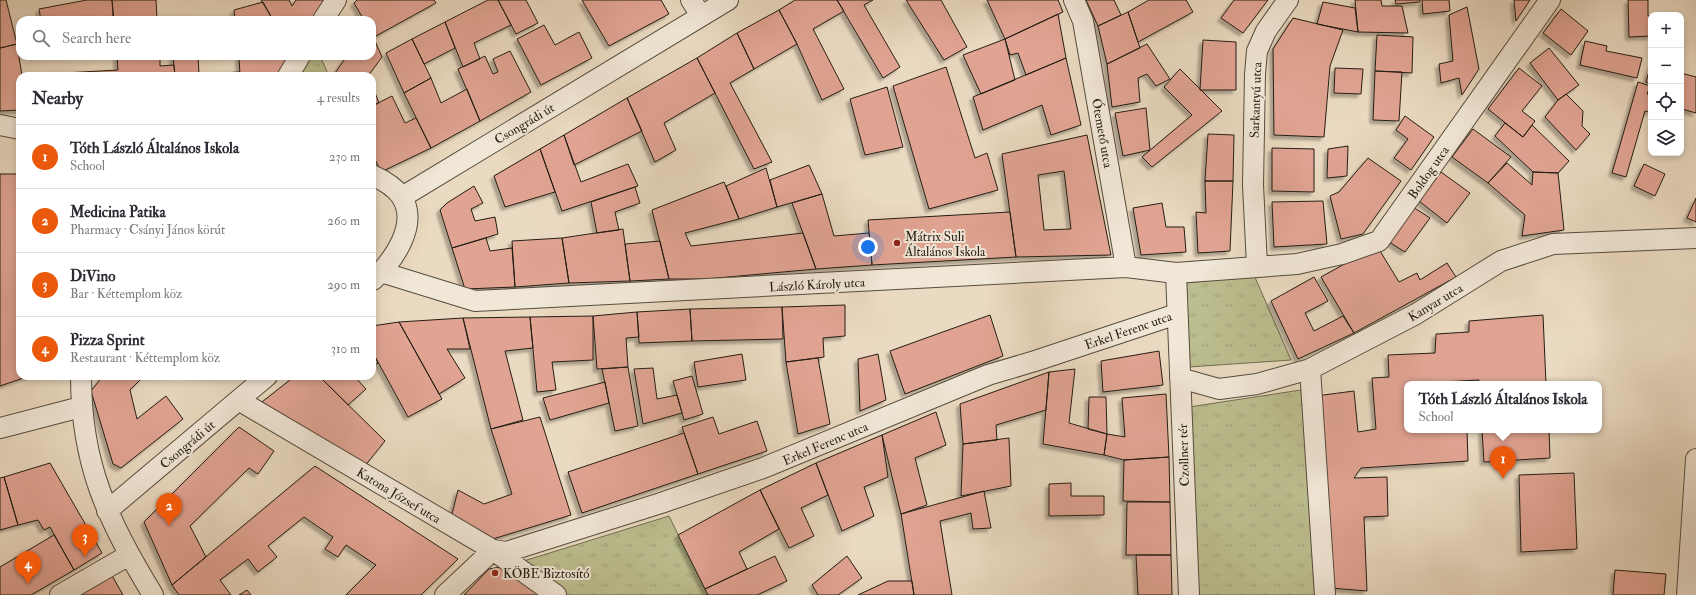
<!DOCTYPE html>
<meta charset="utf-8">
<style>
:root{--surface:#fff;--page:#f7f7f7;--text:#2b2b33;--muted:#7c7c81;--line:#e1e1e2;--accent:#ea580c}
body{margin:0;font-family:"IM FELL Double Pica",serif;background:var(--page);color:var(--text)}
.controls{position:absolute;right:12px;top:12px;display:grid;overflow:hidden;border-radius:8px;box-shadow:0 2px 6px #0003}
.controls button{width:36px;height:36px;display:grid;place-items:center;padding:0;border:0;border-bottom:1px solid var(--line);background:var(--surface);color:var(--text);font:20px sans-serif}
.you{position:absolute;left:868px;top:247px;width:14px;height:14px;margin:-10px;border:3px solid #fff;border-radius:50%;background:#1a73e8;box-shadow:0 0 0 6px #1a73e833}
.badge{display:grid;place-items:center;width:26px;height:26px;border-radius:50%;background:var(--accent);color:#fff;font-size:13px;font-weight:700}
.pin{position:absolute;translate:-50% -33px;filter:drop-shadow(0 1px 2px #0008)}
.pin::after{content:'';position:absolute;top:21px;width:14px;height:12px;background:inherit;clip-path:polygon(0 0,100% 0,50% 100%)}
.popup{position:absolute;left:1404px;top:381px;width:198px;height:52px;box-sizing:border-box;display:grid;place-content:center;border-radius:8px;background:var(--surface);filter:drop-shadow(0 1px 3px #0005);font-size:13px;white-space:nowrap;color:var(--muted)}
.popup b{font-size:15px;color:var(--text)}
.popup::after{content:'';position:absolute;left:50%;top:100%;margin-left:-8px;border:8px solid transparent;border-top-color:var(--surface)}
.list{margin:0;padding:0;list-style:none}
h2{display:flex;justify-content:space-between;align-items:center;height:52px;margin:0;padding:0 16px;font-size:17px}
h2 small{font-size:13px;font-weight:400;color:var(--muted)}
.list li{display:grid;grid-template-columns:26px 1fr auto;gap:12px;align-items:center;box-sizing:border-box;height:64px;padding:0 16px;border-top:1px solid var(--line)}
.list b{display:block;font-size:15px;white-space:nowrap}
.list p{margin:0;font-size:13px;white-space:nowrap;color:var(--muted)}
.list em{font-size:13px;font-style:normal;color:var(--muted)}
.icon{flex:none;width:22px;height:22px;fill:none;stroke:currentColor;stroke-width:2;stroke-linecap:round;stroke-linejoin:round}
.map{position:relative;flex:none;width:1696px;height:595px;overflow:hidden}
.search{position:absolute;background:var(--surface);box-shadow:0 2px 6px #0003;left:16px;top:16px;width:360px;height:44px;display:flex;align-items:center;gap:10px;box-sizing:border-box;padding:0 14px;border-radius:12px;color:var(--muted);font-size:15px}
.panel{position:absolute;background:var(--surface);box-shadow:0 2px 6px #0003;left:16px;top:72px;width:360px;height:308px;border-radius:12px}
.map>svg:first-child{display:block}
.park{fill:url(#park-tufts);stroke:#706e51}
.building{fill:#e1a493;stroke:#241d13;fill-rule:evenodd;filter:url(#shadow)}
.lines{fill:none;stroke-linecap:round;stroke-linejoin:round}
.minor-casing{stroke:#564c3e;stroke-width:22}
.minor{stroke:#f1e7d7;stroke-width:20}
.poi-dot{fill:#8f2418;stroke:#f1e7d7;stroke-width:1.5}
.labels{text-anchor:middle;stroke-width:4;stroke-linejoin:round;paint-order:stroke}
.street-label{font-size:13px;fill:#241d13;stroke:#f1e7d7}
.poi-label{font-size:13px;fill:#241d13;stroke:#f1e7d7;text-anchor:start}
</style>
<div class="map">
<svg width="1696" height="595" viewBox="0 0 1696 595">
<defs>
<pattern id="park-tufts" width="24" height="20" patternUnits="userSpaceOnUse"><rect width="24" height="20" fill="#bcbe8f"/><path d="M3 7l-1-3M5 7V3M7 7l1-3M15 17l-1-3M17 17v-4M19 17l1-3" fill="none" stroke="#a1a37a"/></pattern>
<filter id="shadow"><feDropShadow dx="-3.5" dy="3.5" stdDeviation="1" flood-color="#0004"/></filter>
</defs>
<rect width="100%" height="100%" fill="#eadac1"/>
<filter id="stains"><feTurbulence type="fractalNoise" baseFrequency=".005" numOctaves="4"/><feColorMatrix values="0 0 0 0 .2 0 0 0 0 .09 0 0 0 0 .02 0 0 0 .5 -.17"/></filter>
<radialGradient id="worn" r=".72"><stop offset=".6" stop-color="#630" stop-opacity="0"/><stop offset="1" stop-color="#630" stop-opacity=".3"/></radialGradient>
<path class="park" d="M310,56H320L329,76H298Z
M1254,275L1291,360L1189,367L1186,283Z
M1301,390L1318,595H1196L1189,407Z
M669,516L708,595H554L514,564Z"/>
<path class="building" d="M0,0H6L17,44L0,48Z
M87,0H112L113,16L93,20H41L39,9Z
M112,0H156L157,20H114Z
M261,0H289L292,6L296,0H324L312,20H273Z
M357,0H434L436,3L374,37L372,34V20H364L354,3Z
M488,0H498L511,25L474,43L480,59L463,67L445,22Z
M498,0H526L538,23L516,34Z
M582,0H661L669,14L609,46Z
M795,0H837L844,11L813,29L844,89L822,100L797,44L779,10Z
M837,0H873L864,5L900,67L883,78Z
M906,0H941L967,47L944,60Z
M987,0H1058L1063,12L1005,39Z
M1086,0H1114L1121,15L1098,26Z
M1149,0H1186L1193,12L1138,42L1128,12Z
M1234,0H1268L1243,33L1221,18Z
M1355,0H1381L1382,6H1402L1408,33L1358,32Z
M1395,0H1420V2L1396,4Z
M1422,0H1449L1450,11L1423,14Z
M1514,0H1530L1516,21Z
M1628,0H1648V16H1651V36L1629,37Z
M263,2L273,20H235L234,10Z
M1323,2L1355,8L1358,32L1317,24Z
M1467,7L1479,69L1462,95L1459,78L1441,83L1439,64L1453,61L1449,15Z
M1561,9L1588,31L1571,55L1543,33Z
M779,10L797,44L754,69L737,33Z
M1128,12L1140,48L1107,64L1098,26Z
M1058,14L1066,58L1026,75L1018,53L1010,55L1005,39Z
M1293,18L1343,30L1330,66L1324,137L1274,135L1273,49Z
M445,22L455,48L424,64L412,39Z
M544,25L555,45L579,32L592,58L541,85L517,39Z
M737,33L754,69L730,83L772,162L754,169L697,58Z
M372,34L382,57L368,76H336L335,73L347,56H372Z
M1377,35L1413,37L1412,73L1375,71Z
M412,39L431,78L404,93L386,53Z
M1005,39L1015,80L981,94L963,55Z
M1203,40L1236,42V90H1200Z
M1585,41L1607,46L1606,51L1642,58L1637,78L1580,65Z
M17,44L22,76H20V110L0,111V48Z
M1147,44L1170,79L1156,86L1147,74L1138,78L1140,102L1112,107L1107,64Z
M1549,48L1579,85L1558,100L1530,63Z
M510,51L531,92L480,121L458,69L485,56L493,74L498,72L493,59Z
M117,56H160V66L174,65L175,76H46V74L118,70Z
M173,56H198L199,74L240,72V76H175Z
M239,56H290L279,76H240Z
M697,58L715,93L664,123L676,150L655,162L627,98Z
M1066,58L1081,125L1051,135L1042,105L983,130L973,97Z
M1651,64V84L1646,82Z
M946,67L975,158L987,153L998,190L929,209L893,86Z
M1335,68L1363,69L1361,94L1334,93Z
M1519,68L1542,86L1522,111L1535,121L1523,137L1488,109Z
M1180,69L1222,111L1152,167L1142,157L1192,115L1164,87Z
M1375,71L1402,72L1399,121L1373,120Z
M1681,73L1696,77V113L1682,109L1681,112Z
M431,78L441,103L467,89L480,121L431,148L404,93Z
M1638,82L1650,86L1647,94L1651,95V112L1645,111L1626,177L1612,173Z
M372,85L379,103L372,106Z
M887,87L903,147L865,155L850,99Z
M1566,94L1583,111L1582,126L1590,134L1576,150L1545,117L1558,100Z
M392,96L405,123L416,118L431,148L381,172L372,153V106Z
M627,98L642,131L574,165L564,135Z
M1146,108L1150,150L1123,156L1115,113Z
M1405,116L1434,137L1411,170L1394,158L1408,139L1396,130Z
M1505,123L1523,137L1532,125L1569,161L1558,173L1533,172L1495,136Z
M1473,129L1511,157L1488,183L1452,157Z
M1208,134L1234,135L1233,181H1205Z
M564,135L581,182L628,164L638,186L562,211L540,149Z
M1087,135L1111,255L1016,257L1002,154ZM1064,171L1071,229L1044,230L1038,175Z
M1348,146L1347,176L1327,178L1328,149Z
M1272,148L1314,149V192L1272,191Z
M540,149L555,192L505,207L494,176Z
M1368,158L1401,181L1363,234L1341,239L1330,196L1339,192Z
M1507,163L1532,185L1533,172L1558,173L1564,230L1522,236L1525,215L1488,183Z
M1644,164L1665,174L1655,196L1634,186Z
M809,165L822,194L777,207L770,180Z
M766,168L777,207L739,219L726,186Z
M1441,172L1470,193L1447,223L1419,201Z
M0,174H20V376H29L0,386Z
M1205,181H1233L1230,251L1198,253L1196,212L1206,213Z
M724,182L739,219L685,233L691,246L803,233L816,269L706,279H669L652,210Z
M474,186L483,203L471,209L475,221L495,217L498,234L452,248L440,210L447,203Z
M635,187L640,203L615,212L619,230L597,233L591,202Z
M822,194L834,236L869,233L872,265L816,269L792,203Z
M1696,198V222L1687,218Z
M1323,201L1327,244L1274,247L1272,202Z
M1162,203L1166,227H1184L1186,252L1141,255L1133,208Z
M1413,207L1430,218L1405,252L1389,242Z
M1010,212L1016,257L872,265L868,220Z
M623,229L630,281L569,283L562,238Z
M486,238L490,251L512,248L515,287L465,289L452,248Z
M562,238L569,283L515,287L512,241Z
M660,241L669,279L630,281L625,244Z
M1377,246L1399,282L1417,273L1420,280L1447,263L1456,277L1354,333L1321,277Z
M1314,277L1328,301L1305,313L1314,331L1343,316L1354,333L1298,359L1271,301Z
M845,305V336L823,338L824,357L786,362L782,307Z
M782,307L783,339L692,341L690,309Z
M690,309L692,341L639,343L637,312Z
M637,312L639,337L626,338L628,367L597,369L593,316Z
M990,315L1003,356L905,394L890,351Z
M1543,315L1546,384H1479V380L1443,382V384H1407V430H1467L1468,461L1361,468L1354,478L1387,477L1388,516L1364,517L1367,591L1331,588L1316,396L1354,391L1358,432L1376,429L1372,378L1389,377L1388,355L1435,353L1436,334L1469,332V321Z
M593,316V360L552,362L556,390L537,392L530,317Z
M530,317L533,348L505,351L523,420L491,429L463,318Z
M463,318L470,349H447L465,378L439,394L399,322Z
M399,322L442,399L408,417L372,351V326Z
M372,351L378,363L372,366Z
M1159,351L1163,385L1103,392L1101,361Z
M742,354L746,380L698,387L694,362Z
M878,354L886,400L860,411L858,359Z
M818,358L830,424L798,434L786,362Z
M628,367L638,426L615,431L602,369Z
M653,368L657,399L677,395L682,413L643,424L634,369Z
M1075,369L1069,423L1107,434L1104,455L1043,444L1049,372Z
M1049,372L1046,410L996,425L997,440L963,444L960,404Z
M103,376H144L130,390L137,419L166,396L183,419L121,468L113,464L91,391Z
M295,376H319L385,441L364,467L262,402Z
M319,376H354L366,389L348,405Z
M692,376L703,414L684,420L673,381Z
M605,382L609,403L550,420L543,398Z
M1166,394L1169,457L1124,460L1104,455L1107,434L1125,437L1122,398Z
M1089,397H1106L1107,434L1088,429Z
M936,412L946,445L915,458L927,505L901,514L882,435Z
M540,417L571,515L483,542L450,522L458,490L484,504L512,494L491,429Z
M713,417L719,434L757,421L767,451L698,474L682,427Z
M239,427L274,451L258,474L249,468L190,526L206,557L172,585L144,522Z
M1482,430H1549L1550,458L1484,462Z
M684,433L698,474L582,513L568,472Z
M882,435L888,477L864,487L874,516L842,531L816,463Z
M1009,438L1011,486L961,496L963,444Z
M1169,457L1170,502L1123,501L1124,460Z
M50,463L102,553L74,570L50,527L44,530L38,520L18,525L4,477Z
M816,463L828,495L801,508L814,536L789,548L760,490Z
M315,466L458,559L421,595H346L376,565L346,545L338,557L325,549L333,537L304,517L268,546L277,557L258,572L248,559L220,580L231,595H179L172,585Z
M1574,473L1577,549L1521,552L1519,475Z
M4,477L18,525L0,530V478Z
M1071,483V496H1104V515L1049,516V484Z
M760,490L779,529L739,552L747,569L705,589L678,535Z
M984,491L991,528L973,529L971,513L940,521L952,595H914L901,514Z
M1127,502H1170L1171,555H1126Z
M54,535L74,570L31,595H0V567Z
M1136,555H1171L1172,595H1138Z
M775,556L787,581L757,595H708L705,589Z
M847,556L862,578L838,595H818L812,585Z
M500,567L543,595H464L489,569Z
M1615,570L1666,574L1664,595H1613Z
M110,572L123,595H71Z
M888,581H912L914,595H858Z
M247,590L251,595H239Z"/>
<g class="lines">
<g class="minor-casing">
<path id="minor" d="M691,0L701,16
M1074,0L1083,21L1126,267
M323,20L336,0
M288,76L300,56
M0,125L20,129
M372,175C383,180 394,186 401,196C420,224 393,261 373,280
M402,197L728,0
M1257,266L1253,185L1255,74L1257,51L1266,31L1288,0
M381,272L475,301L1126,267L1176,273L1297,264L1342,254L1379,241L1550,0
M1176,273L1189,595
M1310,369L1325,595
M81,376C81,466 108,520 153,595
M1180,378L1219,389L1257,384L1310,369L1416,314L1501,261L1553,244L1696,238
M240,401L493,550L556,595
M0,428L81,407
M107,511L267,376
M60,595L129,555
M445,595L493,550L506,552L661,503L763,468L988,375L1035,361L1177,314
M1687,595L1696,459"/>
</g>
<use href="#minor" class="minor"/>
</g>
<g class="poi-dot">
<circle cx="897" cy="243" r="4"/>
<circle cx="495" cy="573" r="4"/>
</g>
<g class="labels">
<g class="street-label">
<text transform="translate(1255 100) rotate(-88)" y="5">Sarkantyú utca</text>
<text transform="translate(524 123) rotate(-31)" y="5">Csongrádi út</text>
<text transform="translate(1103 133) rotate(80)" y="5">Ótemető utca</text>
<text transform="translate(1428 172) rotate(-55)" y="5">Boldog utca</text>
<text transform="translate(817 284) rotate(-3)" y="5">László Károly utca</text>
<text transform="translate(1435 302) rotate(-31)" y="5">Kanyar utca</text>
<text transform="translate(1128 330) rotate(-19)" y="5">Erkel Ferenc utca</text>
<text transform="translate(825 443) rotate(-23)" y="5">Erkel Ferenc utca</text>
<text transform="translate(187 444) rotate(-40)" y="5">Csongrádi út</text>
<text transform="translate(1183 455) rotate(-92)" y="5">Czollner tér</text>
<text transform="translate(399 495) rotate(31)" y="5">Katona József utca</text>
</g>
<g class="poi-label">
<text x="905" y="241">Mátrix Suli<tspan x="905" dy="15">Általános Iskola</tspan></text>
<text x="503" y="578">KÖBE Biztosító</text>
</g>
</g>
<rect width="100%" height="100%" filter="url(#stains)"/>
<rect width="100%" height="100%" fill="url(#worn)"/>
</svg>
<div class="controls">
<button>+</button>
<button>−</button>
<button><svg class="icon" aria-label="locate" viewBox="0 0 24 24"><circle cx="12" cy="12" r="6"/><path d="M12 2v4M12 18v4M2 12h4M18 12h4"/></svg></button>
<button><svg class="icon" aria-label="layers" viewBox="0 0 24 24"><path d="M12 4l9 5-9 5-9-5zM3 14l9 5 9-5"/></svg></button>
</div>
<div class="you"></div>
<div class="pin badge" style="left:1503px;top:479px">1</div>
<div class="popup"><b>Tóth László Általános Iskola</b>School</div>
<div class="pin badge" style="left:169px;top:526px">2</div>
<div class="pin badge" style="left:85px;top:557px">3</div>
<div class="pin badge" style="left:28px;top:584px">4</div>
<div class="search"><svg class="icon" aria-label="search" viewBox="0 0 24 24"><circle cx="10" cy="10" r="6"/><path d="M15 15l6 6"/></svg>Search here</div>
<section class="panel">
<h2>Nearby<small>4 results</small></h2>
<ul class="list">
<li><span class="badge">1</span><div><b>Tóth László Általános Iskola</b><p>School</p></div><em>230 m</em></li>
<li><span class="badge">2</span><div><b>Medicina Patika</b><p>Pharmacy · Csányi János körút</p></div><em>260 m</em></li>
<li><span class="badge">3</span><div><b>DiVino</b><p>Bar · Kéttemplom köz</p></div><em>290 m</em></li>
<li><span class="badge">4</span><div><b>Pizza Sprint</b><p>Restaurant · Kéttemplom köz</p></div><em>310 m</em></li>
</ul>
</section>
</div>
